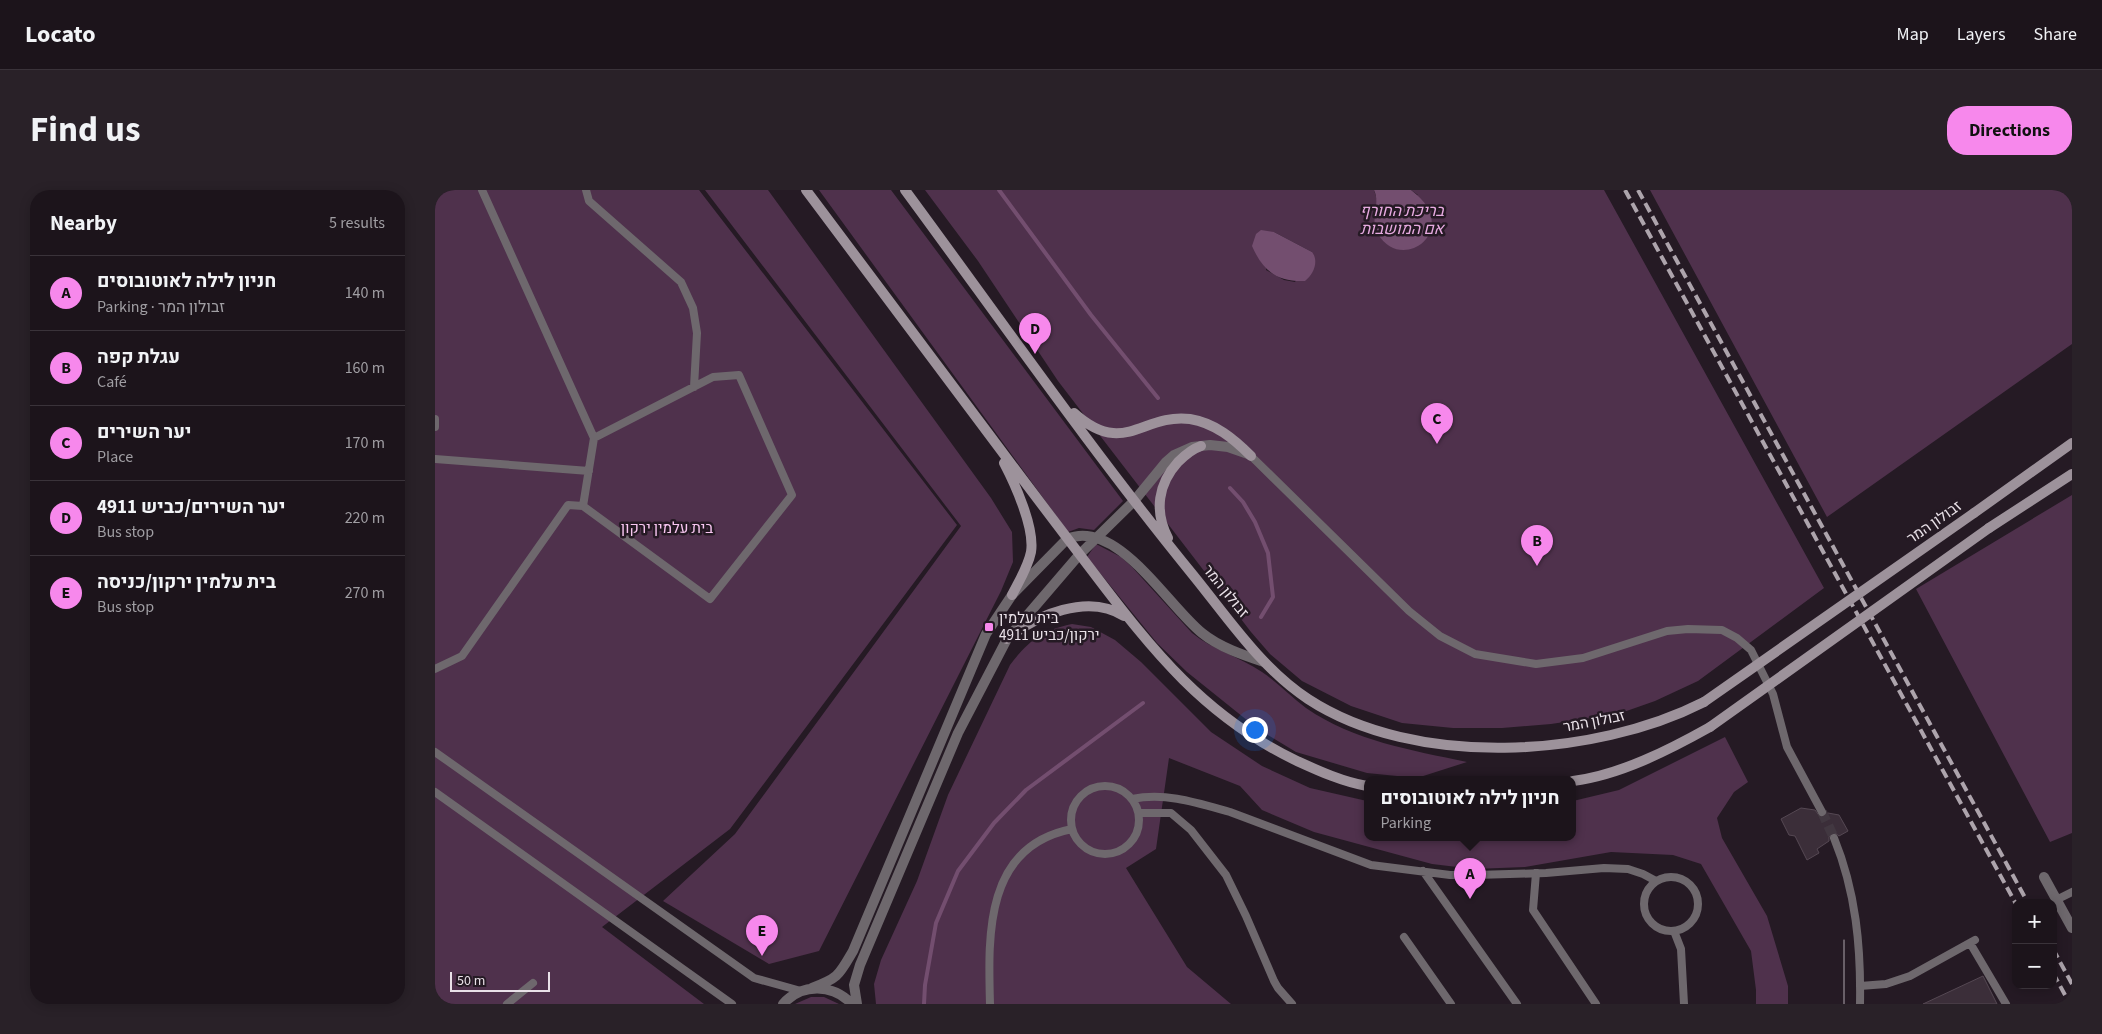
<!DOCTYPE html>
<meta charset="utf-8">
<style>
:root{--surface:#1c141b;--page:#292128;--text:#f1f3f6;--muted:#a09ea3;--line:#3a333a;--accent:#f788ec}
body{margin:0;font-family:"Source Sans 3",Heebo,sans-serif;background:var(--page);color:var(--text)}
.controls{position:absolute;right:15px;bottom:15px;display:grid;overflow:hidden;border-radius:10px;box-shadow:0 2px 12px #0003}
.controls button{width:45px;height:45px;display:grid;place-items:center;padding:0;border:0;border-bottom:1px solid var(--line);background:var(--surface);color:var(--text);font:25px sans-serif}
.scale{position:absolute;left:15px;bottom:12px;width:100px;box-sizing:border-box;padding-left:5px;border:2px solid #e9e1e8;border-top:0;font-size:14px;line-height:18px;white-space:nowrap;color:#e9e1e8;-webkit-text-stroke:4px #251a24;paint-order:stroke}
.you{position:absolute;left:819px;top:539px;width:18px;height:18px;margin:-12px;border:4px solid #fff;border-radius:50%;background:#1a73e8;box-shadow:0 0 0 8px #1a73e833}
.badge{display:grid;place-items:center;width:32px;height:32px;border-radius:50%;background:var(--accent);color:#111;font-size:16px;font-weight:700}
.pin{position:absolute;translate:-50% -41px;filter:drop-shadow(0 1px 2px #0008)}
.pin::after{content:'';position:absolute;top:26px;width:18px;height:15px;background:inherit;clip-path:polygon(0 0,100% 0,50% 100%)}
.popup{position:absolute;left:929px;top:586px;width:212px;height:65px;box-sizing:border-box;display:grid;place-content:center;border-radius:10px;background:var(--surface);filter:drop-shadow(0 1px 4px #0005);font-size:16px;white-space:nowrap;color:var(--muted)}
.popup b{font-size:19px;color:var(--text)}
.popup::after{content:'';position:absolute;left:50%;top:100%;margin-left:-10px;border:10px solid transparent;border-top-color:var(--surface)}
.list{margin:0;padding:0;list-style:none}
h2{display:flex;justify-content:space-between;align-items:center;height:65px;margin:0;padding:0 20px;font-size:21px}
h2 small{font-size:16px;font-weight:400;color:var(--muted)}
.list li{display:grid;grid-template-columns:32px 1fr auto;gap:15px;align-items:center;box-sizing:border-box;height:75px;padding:0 20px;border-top:1px solid var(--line)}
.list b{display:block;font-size:19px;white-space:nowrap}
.list p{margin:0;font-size:16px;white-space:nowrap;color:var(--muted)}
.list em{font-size:16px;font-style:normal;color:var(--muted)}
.map{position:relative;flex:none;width:1637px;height:814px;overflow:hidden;border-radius:20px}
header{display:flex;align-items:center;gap:30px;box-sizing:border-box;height:70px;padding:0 25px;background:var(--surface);border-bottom:1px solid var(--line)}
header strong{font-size:24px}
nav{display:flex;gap:28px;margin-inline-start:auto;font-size:18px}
.intro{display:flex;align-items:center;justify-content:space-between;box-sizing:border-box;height:120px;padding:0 30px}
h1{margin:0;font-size:35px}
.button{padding:12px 22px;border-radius:20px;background:var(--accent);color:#111;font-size:18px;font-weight:700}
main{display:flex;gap:30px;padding:0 30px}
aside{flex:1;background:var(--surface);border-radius:20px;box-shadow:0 2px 12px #0003}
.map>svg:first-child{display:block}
.green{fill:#4f314c;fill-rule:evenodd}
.water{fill:#734e6f}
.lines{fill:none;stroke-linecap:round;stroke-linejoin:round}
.stream{stroke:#734e6f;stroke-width:4}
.building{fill:#3b2e39;stroke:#554853}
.street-tunnel{stroke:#423841;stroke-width:10;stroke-dasharray:10 5;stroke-linecap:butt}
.lane{stroke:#6e686d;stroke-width:8}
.street{stroke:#6e686d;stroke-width:10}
.secondary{stroke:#9d929b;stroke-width:10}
.tram{stroke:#ada4ac;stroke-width:1}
.rail{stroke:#ada4ac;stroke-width:4;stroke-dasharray:10 5;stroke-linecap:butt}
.secondary-bridge{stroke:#9d929b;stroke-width:10}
.poi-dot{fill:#f788ec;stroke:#251a24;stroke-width:2}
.labels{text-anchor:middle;stroke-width:5;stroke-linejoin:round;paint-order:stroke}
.street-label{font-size:15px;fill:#e9e1e8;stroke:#251a24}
.park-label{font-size:15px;fill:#f9c7f2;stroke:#251a24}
.poi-label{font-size:15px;fill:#e9e1e8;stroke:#251a24;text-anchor:start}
.water-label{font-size:16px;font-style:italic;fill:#e7aae0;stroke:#251a24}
</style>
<header>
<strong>Locato</strong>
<nav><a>Map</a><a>Layers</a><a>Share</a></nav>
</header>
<div class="intro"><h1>Find us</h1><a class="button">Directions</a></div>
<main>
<aside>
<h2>Nearby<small>5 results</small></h2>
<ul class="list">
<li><span class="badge">A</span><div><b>חניון לילה לאוטובוסים</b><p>Parking · זבולון המר</p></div><em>140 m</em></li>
<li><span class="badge">B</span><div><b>עגלת קפה</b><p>Café</p></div><em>160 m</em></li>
<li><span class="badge">C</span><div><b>יער השירים</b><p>Place</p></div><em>170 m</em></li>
<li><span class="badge">D</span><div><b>יער השירים/כביש 4911</b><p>Bus stop</p></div><em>220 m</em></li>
<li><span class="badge">E</span><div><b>בית עלמין ירקון/כניסה</b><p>Bus stop</p></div><em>270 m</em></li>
</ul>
</aside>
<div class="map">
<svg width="1637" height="814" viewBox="0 0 1637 814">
<rect width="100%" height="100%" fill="#251a24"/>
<path class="green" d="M0,0H264L522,335L295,639L167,737L269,814H0Z
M270,0H333L556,308L577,342L578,372L566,401L384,761L334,774L228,711L300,644L526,336Z
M384,0H456L688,311L659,340L644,338L633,342Z
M490,0H939L942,10L941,19L983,5L976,0H1169L1389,398L1263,491L1220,511L1183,524L1116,534L1067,538H1018L967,533L916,516L867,491L835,464L816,442L623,191L543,71ZM839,42L877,62L860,92L849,90L831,80Z
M1215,0H1637V154L1392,327Z
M1637,305V643L1615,652L1481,399Z
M661,354L686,367L697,377L757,443C778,460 805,467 827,482C842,492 856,507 871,518C919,551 976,560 1032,572L982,588L932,583L861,562L823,539L752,482L722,453L652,367Z
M637,434L656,437L680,450L706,472L776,542L827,576L875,598L932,611V648H1138V611L1184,600L1290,547L1313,592L1299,602L1282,628L1287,648L1332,726L1353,796V814H1321V800L1316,761L1266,674L1238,665L1176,662L1090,677L1039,679L997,674L879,642L827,620L805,596L734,568L721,659L691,678L752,777L796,814H441L439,794L446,770L482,691L513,605L575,475C593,451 608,440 637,434Z
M376,807H389L404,814H360Z"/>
<path class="water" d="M939,0H976C1029,39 967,85 943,44C934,29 946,15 939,0Z
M826,40L839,42L877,62C884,71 879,84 870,91C842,92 828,81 817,56L821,44Z"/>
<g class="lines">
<path class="stream" d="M564,0L656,125L723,208
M795,298L808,312L820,332L833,363L838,407L826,427
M489,814L490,795L501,733L523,681L559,633L591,600L708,513"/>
</g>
<path class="building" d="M1366,618L1380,620L1386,628L1390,627L1393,623L1404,625L1413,641L1404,646L1400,643H1397L1394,647V651L1382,659L1384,663L1372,670L1360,646L1354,645L1346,629Z
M1548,786L1562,814H1488Z"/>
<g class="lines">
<path class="street-tunnel" d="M1387,622L1399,648"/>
<path class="lane" d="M47,0L159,248
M151,0L154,11L246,92L258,118L262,143L259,197
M304,185L357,305L275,409L148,316L159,248L278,187Z
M0,229V237
M816,266L974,421L1005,446L1040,464L1101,474L1148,468L1232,441L1253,439L1287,440L1302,448L1316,460L1338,504L1352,557L1387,622
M0,269L154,281
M0,479L27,466L133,315L148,316
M0,562L319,788L366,801
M636 630a34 34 0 1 1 68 0a34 34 0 1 1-68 0Z
M0,602L297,814
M697,609C731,602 763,613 795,622L936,675L1015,685H1041L1111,683L1169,678L1193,679L1208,684L1221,691
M704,623H736L756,640L791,685L811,726L839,791L843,798L857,814
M1399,648C1421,702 1426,757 1425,814
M988,681L1082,814
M1101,683L1098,720L1161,814
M1209 714a27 27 0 1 1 54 0a27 27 0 1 1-54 0Z
M1621,710L1637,702
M1239,741L1246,759L1249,814
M969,747L1016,814
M1535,753L1571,814
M1425,796L1451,794L1475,786L1540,750
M72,814L98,793
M555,814C553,744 550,656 637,639"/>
<path class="street" d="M1609,687L1637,738
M377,798C404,788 404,785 418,761L551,444L577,405L632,349C682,328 733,416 767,443C784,457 808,465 829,472
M348,814C367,793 398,794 417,814
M422,814L419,795L425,775L523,543L572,449L644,365L699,311L731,272L739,265L757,257L775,255L793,257L813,264"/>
<path class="secondary" d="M371,0C435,85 499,170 562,255C594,298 626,340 658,382C718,461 770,527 862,571C884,581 908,592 932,596
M470,0C565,129 657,261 758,385C793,428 826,478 873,509C980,579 1159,568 1269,512
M639,223C689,268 707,223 755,229C780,233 799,249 816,266
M569,273C580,294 600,338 596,362C593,377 584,391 577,405
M1539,323L1637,253
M1554,338L1637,284
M733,348C719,321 723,294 743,272C750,265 757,259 766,256
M572,449C601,425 653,403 689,426
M1138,591C1185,585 1234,560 1275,537"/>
<path class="tram" d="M1409,750V814"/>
<path class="rail" d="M1190,0L1581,714
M1203,0L1593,713
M1618,759L1637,794
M1618,783L1635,814"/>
<path class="secondary-bridge" d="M1269,512L1539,323
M1275,537L1554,338"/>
</g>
<rect class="poi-dot" x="549" y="432" width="10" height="10" rx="2.5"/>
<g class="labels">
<g class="street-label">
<text transform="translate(1499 332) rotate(-35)" y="5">זבולון המר</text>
<text transform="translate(791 401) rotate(51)" y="5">זבולון המר</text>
<text transform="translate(1159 531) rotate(-11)" y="5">זבולון המר</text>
</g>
<g class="park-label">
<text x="232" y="343">בית עלמין ירקון</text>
</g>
<g class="poi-label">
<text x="564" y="433">בית עלמין<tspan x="564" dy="17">ירקון/כביש 4911</tspan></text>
</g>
<g class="water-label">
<text x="967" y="26">בריכת החורף<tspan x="967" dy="18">אם המושבות</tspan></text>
</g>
</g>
</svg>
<div class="controls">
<button>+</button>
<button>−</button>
</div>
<div class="scale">50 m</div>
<div class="you"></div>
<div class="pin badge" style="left:1035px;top:709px">A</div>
<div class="popup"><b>חניון לילה לאוטובוסים</b>Parking</div>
<div class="pin badge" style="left:1102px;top:376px">B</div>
<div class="pin badge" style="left:1002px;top:254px">C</div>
<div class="pin badge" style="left:600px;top:164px">D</div>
<div class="pin badge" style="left:327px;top:766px">E</div>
</div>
</main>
